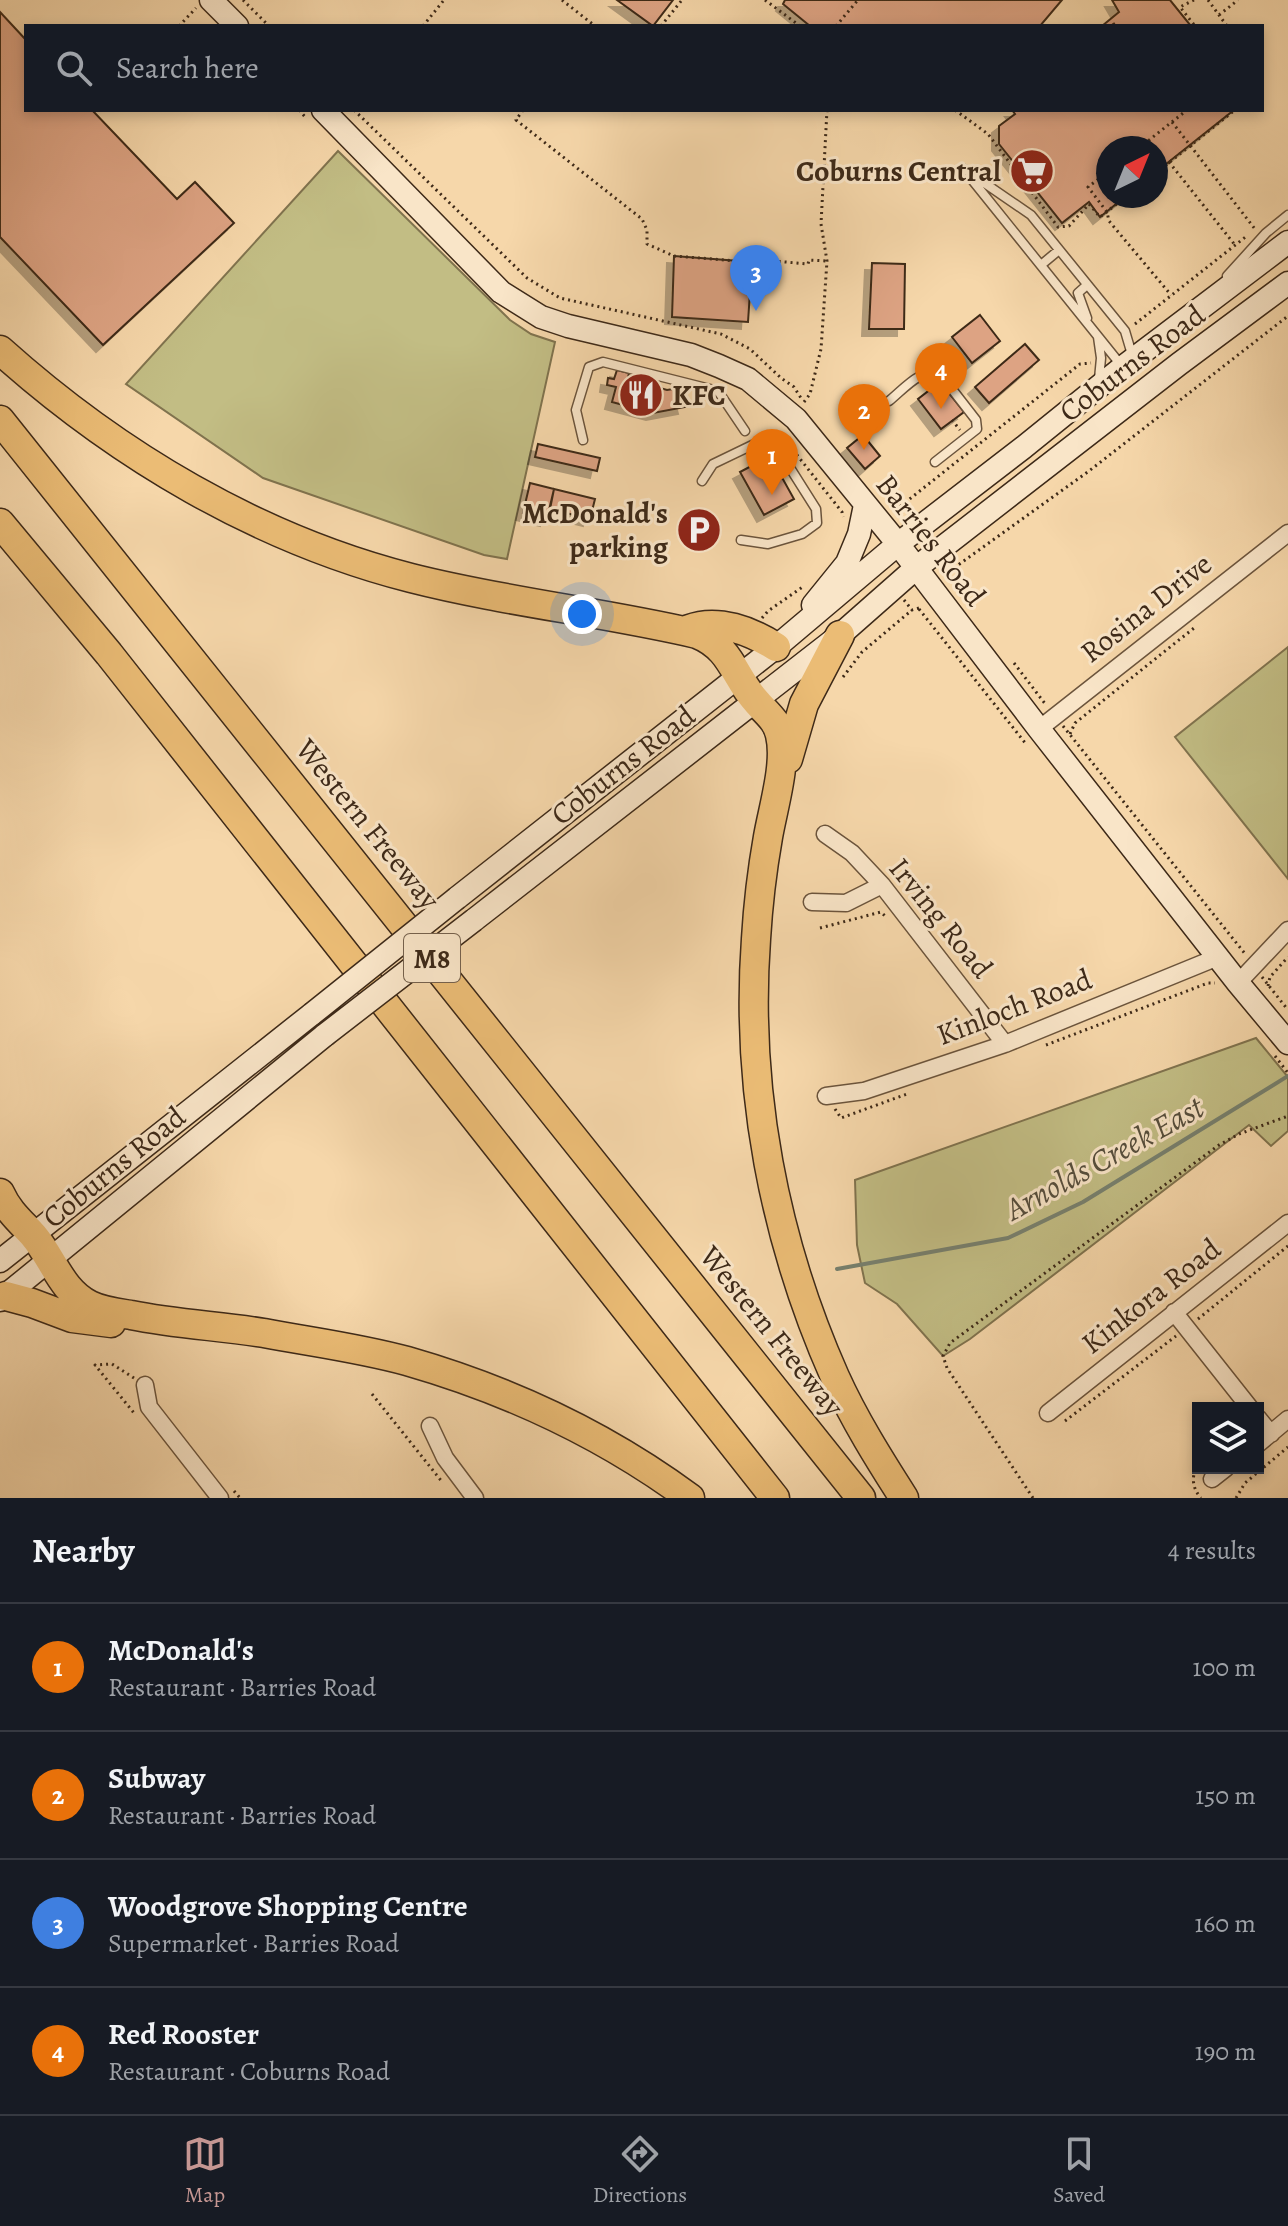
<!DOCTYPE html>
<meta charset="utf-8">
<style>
:root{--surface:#171b24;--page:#242831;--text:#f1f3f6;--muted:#9ea1a6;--line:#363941;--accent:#c59692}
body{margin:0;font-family:Alegreya,serif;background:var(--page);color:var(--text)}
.controls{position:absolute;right:24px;bottom:24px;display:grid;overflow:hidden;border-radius:0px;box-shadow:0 4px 12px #0003}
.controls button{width:72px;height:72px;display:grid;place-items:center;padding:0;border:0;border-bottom:2px solid var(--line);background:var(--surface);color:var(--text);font:40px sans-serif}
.compass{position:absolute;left:1096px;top:136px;width:72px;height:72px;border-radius:50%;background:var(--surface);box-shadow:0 4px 12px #0003;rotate:43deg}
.you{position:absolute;left:582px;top:614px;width:28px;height:28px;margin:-20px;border:6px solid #fff;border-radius:50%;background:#1a73e8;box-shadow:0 0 0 12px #1a73e833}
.badge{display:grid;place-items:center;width:52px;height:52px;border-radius:50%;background:var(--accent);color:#fff;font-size:26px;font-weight:700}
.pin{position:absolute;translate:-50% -66px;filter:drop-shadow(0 2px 4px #0008)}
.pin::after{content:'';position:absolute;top:42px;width:28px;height:24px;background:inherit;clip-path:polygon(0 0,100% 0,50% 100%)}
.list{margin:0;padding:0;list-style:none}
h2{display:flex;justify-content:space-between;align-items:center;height:104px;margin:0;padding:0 32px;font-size:34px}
h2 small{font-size:26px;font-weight:400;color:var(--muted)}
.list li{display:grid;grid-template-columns:52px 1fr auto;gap:24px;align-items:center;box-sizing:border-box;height:128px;padding:0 32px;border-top:2px solid var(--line)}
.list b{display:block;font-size:30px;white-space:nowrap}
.list p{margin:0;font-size:26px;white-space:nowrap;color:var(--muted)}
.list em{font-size:26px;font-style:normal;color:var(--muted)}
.icon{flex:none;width:44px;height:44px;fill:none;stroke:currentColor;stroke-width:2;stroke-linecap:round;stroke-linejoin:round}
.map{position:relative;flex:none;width:1288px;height:1498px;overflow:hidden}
.search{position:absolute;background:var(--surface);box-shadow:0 4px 12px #0003;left:24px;right:24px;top:24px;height:88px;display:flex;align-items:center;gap:20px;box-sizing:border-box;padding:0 28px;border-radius:0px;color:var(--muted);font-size:30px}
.sheet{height:616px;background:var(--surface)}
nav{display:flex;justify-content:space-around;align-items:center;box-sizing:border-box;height:112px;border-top:2px solid var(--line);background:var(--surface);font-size:22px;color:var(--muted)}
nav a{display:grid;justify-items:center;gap:4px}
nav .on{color:var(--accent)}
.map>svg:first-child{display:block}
.green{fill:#c2bd84;stroke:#80734e;stroke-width:2}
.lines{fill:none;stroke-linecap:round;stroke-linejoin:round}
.stream{stroke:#77806e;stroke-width:4}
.building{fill:#dda383;stroke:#3d2918;stroke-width:2;filter:url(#shadow)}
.lane-casing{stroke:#6b543c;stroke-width:11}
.street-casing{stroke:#6b543c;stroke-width:19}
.secondary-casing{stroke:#3d2918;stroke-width:25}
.highway-casing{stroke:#3d2918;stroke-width:31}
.path{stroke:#3d2918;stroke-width:3;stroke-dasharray:2 4;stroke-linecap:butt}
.lane{stroke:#f9e5c8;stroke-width:8}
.street{stroke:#f9e5c8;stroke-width:16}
.secondary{stroke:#f9e5c8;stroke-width:22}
.highway{stroke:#ebbc75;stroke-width:28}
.secondary-bridge-casing{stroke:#3d2918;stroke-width:25;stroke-linecap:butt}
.secondary-bridge{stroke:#f9e5c8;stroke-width:22}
.labels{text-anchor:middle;stroke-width:6;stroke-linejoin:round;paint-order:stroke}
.shield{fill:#f9e5c8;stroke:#75614d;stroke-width:2}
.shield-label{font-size:28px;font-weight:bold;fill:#3d2918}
.poi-label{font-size:30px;font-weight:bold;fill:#3d2918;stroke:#f9e5c8;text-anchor:end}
.street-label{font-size:30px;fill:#3d2918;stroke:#f9e5c8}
.water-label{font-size:32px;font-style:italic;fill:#554d3c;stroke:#f9e5c8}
</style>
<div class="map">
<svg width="1288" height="1498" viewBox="0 0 1288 1498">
<defs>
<filter id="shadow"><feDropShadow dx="-7" dy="7" stdDeviation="0" flood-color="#0004"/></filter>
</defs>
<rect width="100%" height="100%" fill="#f6d7aa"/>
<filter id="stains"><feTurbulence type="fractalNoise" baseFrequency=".0025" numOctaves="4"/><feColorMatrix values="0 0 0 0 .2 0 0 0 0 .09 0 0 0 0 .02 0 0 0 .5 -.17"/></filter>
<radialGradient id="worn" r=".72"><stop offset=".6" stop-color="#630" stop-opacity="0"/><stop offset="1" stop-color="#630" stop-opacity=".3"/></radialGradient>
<path class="green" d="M338,151L510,320L531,334L555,342L507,559L484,555L263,478L126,384Z
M1288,647V879L1175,737Z
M1256,1038L1288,1077V1131L1271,1146L1249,1125L970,1339L943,1356L897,1304L865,1283L857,1245L855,1180Z"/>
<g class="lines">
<path class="stream" d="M837,1269L1008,1238L1083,1202L1288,1076"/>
</g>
<path class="building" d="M617,0H673L653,26Z
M785,0H1062L1040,26H810L783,4Z
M1112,0H1170L1191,26H1102L1119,12Z
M0,12L26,40V110H92L177,199L195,182L234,223L103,345L0,237Z
M1012,110H1234L1156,172V148H1108V196H1126L1100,217L1089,202L1062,223L999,144V126L1015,114Z
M674,256L752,262L748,322L672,317Z
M872,263L905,264L904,329H869Z
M980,315L1000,341L972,363L952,337Z
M1025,344L1039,360L989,403L975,387Z
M617,370L629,373L627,382L639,384L640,376L654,380L653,386L667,390L680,388L685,407L653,413L612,402L616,387L607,385L608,378L614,379Z
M940,382L964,412L941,429L918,399Z
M863,435L880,456L865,469L847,448Z
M538,444L600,458L597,471L535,457Z
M770,456L794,499L764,515L740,472Z
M530,483L554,489L547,519L523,513Z
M554,489L595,499L590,519L550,509Z"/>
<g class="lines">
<g class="lane-casing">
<path id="lane" d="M964,169L1031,215L1125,331L1133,358
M969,176L1121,365
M1041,265L1059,250
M1227,276L1266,233L1288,215
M1087,318L1078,293L1087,285
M1098,337L1101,358L1099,379
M889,401C904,389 922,366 941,375L976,420L977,429L935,462
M583,440L576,410L589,367L603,362L718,391L745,431
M702,481L713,464L767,438L773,441L816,509L817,523L802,534L768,544L741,540"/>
</g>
<g class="street-casing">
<path id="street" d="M1039,729L1288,533
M825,834L852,853L882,885L1005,1044
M812,902L846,903L882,885
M1238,983L1288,930
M826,1096L864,1091L1005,1044L1218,957
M1174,1312L1250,1408
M145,1385L149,1407L220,1498
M1048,1413L1288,1223
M1258,1418L1271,1434
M430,1426L445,1458L475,1498
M1258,1444L1288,1419
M1212,1479L1226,1468"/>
</g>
<g class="secondary-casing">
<path id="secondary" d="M211,0L237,26
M323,110L501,292L541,317L568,326L691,355L719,366L748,379L796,419L898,544L1039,729L1238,983L1288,1043
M813,605L847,563L859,534L865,505
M457,898L776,647L898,544L1024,447L1123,367L1288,242
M474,920L840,635L916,568L1179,364L1288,283
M0,1261L312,1014
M0,1300L325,1035"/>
</g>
<g class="highway-casing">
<path id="highway" d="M0,350C117,455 258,539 411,578C505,602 603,612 697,634C732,648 734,677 756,701C766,713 777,720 780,735C787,763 773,808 768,837C762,871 758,905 756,939C745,1089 774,1240 835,1377C854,1419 879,1459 904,1498
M0,420L861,1498
M0,523L109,654L775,1498
M689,629C718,618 751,631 776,647
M788,759L804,704L840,635
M0,1193C8,1211 20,1221 33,1235C53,1258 61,1291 90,1305C102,1311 118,1313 131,1315C175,1324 220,1326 264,1333C312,1342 360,1348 407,1361C508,1390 606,1436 690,1498
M6,1296L32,1303L72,1318L111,1323"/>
</g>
<path class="path" d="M243,0L269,26
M562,0L595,26
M765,0L800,26
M1194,0L1180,7L1195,26
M1208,0L1227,26
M1219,15L1238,0
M1113,23L1115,26
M179,26L196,8
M423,26L444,0
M661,26L682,0
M836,26L858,0
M299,110L307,119
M354,110L527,278L560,298L721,334L750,349L781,378L794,387L801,398
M523,110L516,120L642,219L647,230V244L674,256L763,263V260L808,264L809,260L827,261
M955,110L988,134L1058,227L1069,226L1089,204L1100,217L1127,196
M1172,122L1255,229
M1139,148L1187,110
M1169,162L1235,245
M1108,172L1088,187L1107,212L1109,221L1171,295
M1156,173L1235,110
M1135,324L1248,235
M804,402L810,394L821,349L827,261L821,224L827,110
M952,420L960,430
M793,450L842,512L843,517
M891,504L897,509L1080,364L1091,363
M954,568L1089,471L1288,316
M949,582L959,574L954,568
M904,600L912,610L919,608
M919,609L1026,744
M762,618L768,611L804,586
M1014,663L1046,705
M843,677L862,652L912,610
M1063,726L1246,955
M1070,734L1075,723L1194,628
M820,928L881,912L887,918
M1262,977L1288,1010
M1268,986L1270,977L1288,957
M1046,1045L1208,983H1215
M1275,1056L1288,1073
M835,1109L841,1118L907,1094
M1198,1319L1288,1246
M134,1378L112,1364L95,1365L134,1413
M372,1394L443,1483
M1065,1421L1176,1336
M1198,1464C1191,1476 1192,1488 1201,1498
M234,1491L240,1498
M1033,1498L947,1368L943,1356L950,1343L1219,1145L1239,1134L1288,1116
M1236,1498L1245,1483L1288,1447"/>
<use href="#lane" class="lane"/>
<use href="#street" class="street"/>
<use href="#secondary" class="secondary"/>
<use href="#highway" class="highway"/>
<g class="secondary-bridge-casing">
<path id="secondary-bridge" d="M312,1014L457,898
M325,1035L474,920"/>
</g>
<use href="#secondary-bridge" class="secondary-bridge"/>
</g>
<defs>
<g id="supermarket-disc" transform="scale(2.3)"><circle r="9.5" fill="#8f2418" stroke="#f9e5c8"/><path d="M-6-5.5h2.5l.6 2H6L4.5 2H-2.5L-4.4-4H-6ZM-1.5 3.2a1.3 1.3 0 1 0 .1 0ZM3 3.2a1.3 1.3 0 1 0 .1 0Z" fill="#fff"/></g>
<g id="restaurant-disc" transform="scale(2.3)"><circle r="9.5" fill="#8f2418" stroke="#f9e5c8"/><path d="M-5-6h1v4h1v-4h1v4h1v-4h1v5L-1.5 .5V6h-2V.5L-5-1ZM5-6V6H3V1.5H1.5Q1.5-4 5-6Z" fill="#fff"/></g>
<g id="parking-disc" transform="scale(2.3)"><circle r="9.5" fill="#8f2418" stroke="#f9e5c8"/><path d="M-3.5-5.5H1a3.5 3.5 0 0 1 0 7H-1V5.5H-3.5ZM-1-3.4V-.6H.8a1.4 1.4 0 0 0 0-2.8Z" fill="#fff"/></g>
</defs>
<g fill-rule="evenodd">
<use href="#supermarket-disc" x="1032" y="171"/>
<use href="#restaurant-disc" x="641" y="395"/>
<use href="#parking-disc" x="699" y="530"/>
</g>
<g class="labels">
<rect class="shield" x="404" y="934" width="56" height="48" rx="6"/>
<g class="shield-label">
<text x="432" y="968">M8</text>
</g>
<g class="poi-label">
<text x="1001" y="181">Coburns Central</text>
<text x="672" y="405" text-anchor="start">KFC</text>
<text x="668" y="523">McDonald's<tspan x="668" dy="34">parking</tspan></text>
</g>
<g class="street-label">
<text transform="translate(1132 363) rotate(-37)" y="10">Coburns Road</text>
<text transform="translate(931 540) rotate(52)" y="10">Barries Road</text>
<text transform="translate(1146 608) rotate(-38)" y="10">Rosina Drive</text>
<text transform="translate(623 765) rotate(-38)" y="10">Coburns Road</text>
<text transform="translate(368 824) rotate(51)" y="10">Western Freeway</text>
<text transform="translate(941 918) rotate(51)" y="10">Irving Road</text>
<text transform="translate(1014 1007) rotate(-21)" y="10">Kinloch Road</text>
<text transform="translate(114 1167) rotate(-39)" y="10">Coburns Road</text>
<text transform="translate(1151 1296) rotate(-38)" y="10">Kinkora Road</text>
<text transform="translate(772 1331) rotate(51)" y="10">Western Freeway</text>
</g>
<g class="water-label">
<text transform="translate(1104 1158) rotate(-29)" y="11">Arnolds Creek East</text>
</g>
</g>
<rect width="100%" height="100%" filter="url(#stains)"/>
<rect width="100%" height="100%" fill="url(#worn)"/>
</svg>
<div class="controls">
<button><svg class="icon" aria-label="layers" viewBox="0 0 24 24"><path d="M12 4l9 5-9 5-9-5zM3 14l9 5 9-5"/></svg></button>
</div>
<svg class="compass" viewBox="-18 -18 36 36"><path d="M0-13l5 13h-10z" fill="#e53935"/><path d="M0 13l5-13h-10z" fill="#9ea1a6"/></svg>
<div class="you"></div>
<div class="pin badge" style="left:772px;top:495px;background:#e8710a">1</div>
<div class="pin badge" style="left:864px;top:450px;background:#e8710a">2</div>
<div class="pin badge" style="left:756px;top:311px;background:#3f7fe0">3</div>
<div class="pin badge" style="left:941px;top:409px;background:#e8710a">4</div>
<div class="search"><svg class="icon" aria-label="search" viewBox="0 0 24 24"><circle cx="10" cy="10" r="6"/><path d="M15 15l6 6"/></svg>Search here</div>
</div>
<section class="sheet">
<h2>Nearby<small>4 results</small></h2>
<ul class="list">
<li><span class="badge" style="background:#e8710a">1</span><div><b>McDonald's</b><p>Restaurant · Barries Road</p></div><em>100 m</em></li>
<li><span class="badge" style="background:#e8710a">2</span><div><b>Subway</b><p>Restaurant · Barries Road</p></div><em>150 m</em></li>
<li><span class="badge" style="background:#3f7fe0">3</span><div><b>Woodgrove Shopping Centre</b><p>Supermarket · Barries Road</p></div><em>160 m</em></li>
<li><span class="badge" style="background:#e8710a">4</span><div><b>Red Rooster</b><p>Restaurant · Coburns Road</p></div><em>190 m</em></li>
</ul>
</section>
<nav>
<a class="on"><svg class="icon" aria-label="map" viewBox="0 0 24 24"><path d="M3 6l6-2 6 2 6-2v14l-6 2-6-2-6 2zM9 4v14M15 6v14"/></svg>Map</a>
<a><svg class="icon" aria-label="directions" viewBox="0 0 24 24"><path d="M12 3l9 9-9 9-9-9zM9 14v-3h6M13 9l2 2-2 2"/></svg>Directions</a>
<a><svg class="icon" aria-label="saved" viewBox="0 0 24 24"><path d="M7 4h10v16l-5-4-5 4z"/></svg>Saved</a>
</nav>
